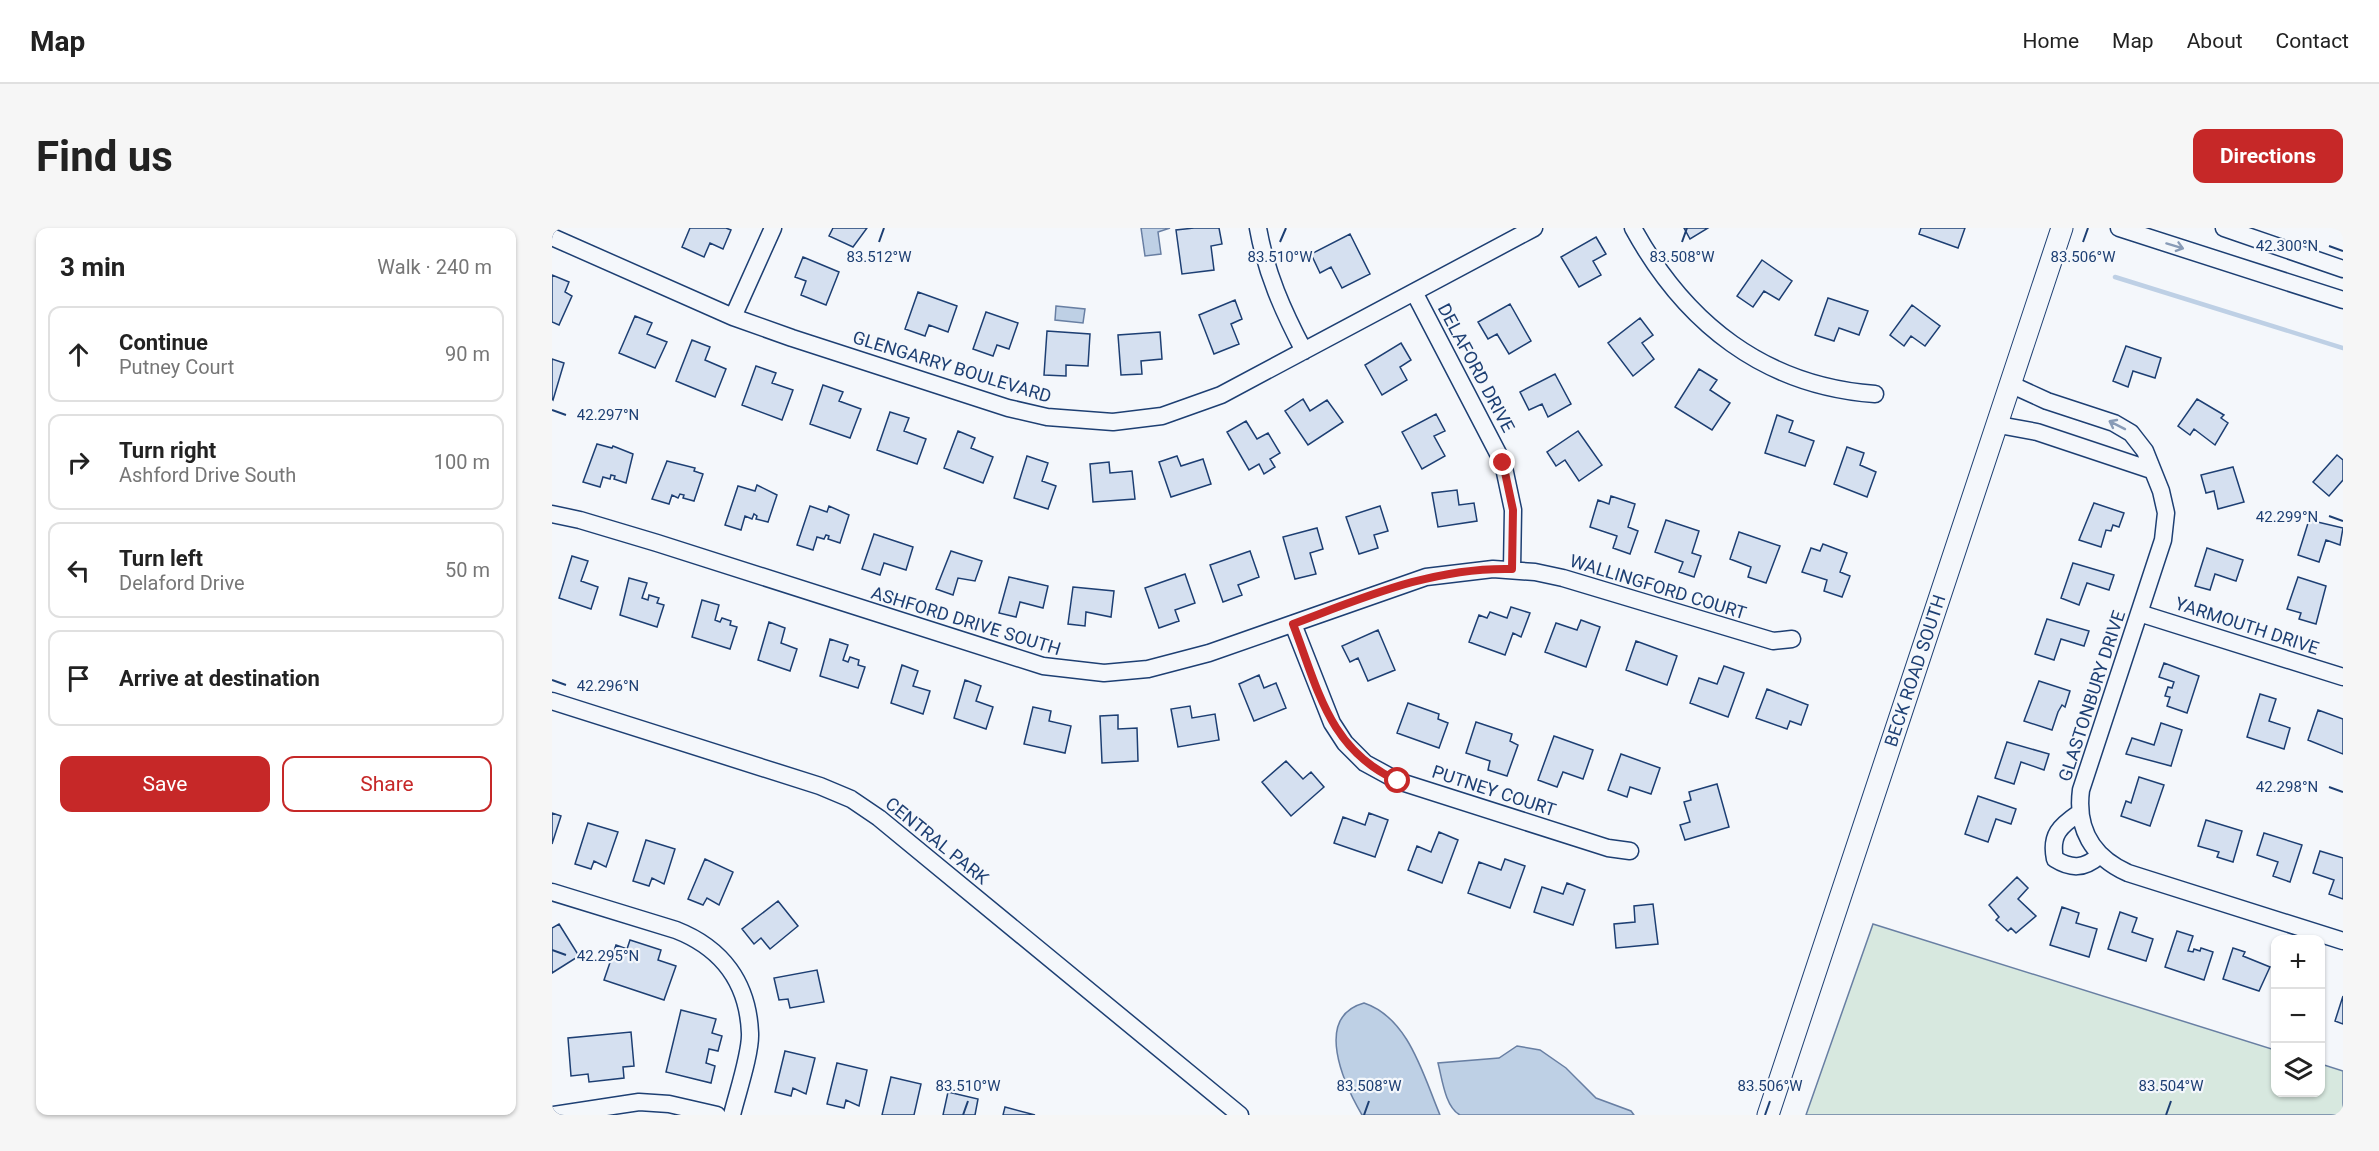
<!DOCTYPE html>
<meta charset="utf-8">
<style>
:root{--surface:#fff;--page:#f6f6f6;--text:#222;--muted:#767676;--line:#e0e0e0;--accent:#c62828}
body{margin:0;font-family:Roboto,sans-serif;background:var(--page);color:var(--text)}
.controls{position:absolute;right:18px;bottom:18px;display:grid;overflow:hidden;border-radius:12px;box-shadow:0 2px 4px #0004}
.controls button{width:54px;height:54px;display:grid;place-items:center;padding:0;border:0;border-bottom:2px solid var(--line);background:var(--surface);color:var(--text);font:30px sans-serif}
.stop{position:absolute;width:18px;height:18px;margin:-14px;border:4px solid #c62828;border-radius:50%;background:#fff}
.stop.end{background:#c62828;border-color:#fff;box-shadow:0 2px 6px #0008}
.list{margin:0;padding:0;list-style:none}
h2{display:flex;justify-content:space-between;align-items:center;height:78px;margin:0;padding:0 24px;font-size:26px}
h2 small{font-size:20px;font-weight:400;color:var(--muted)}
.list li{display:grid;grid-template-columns:39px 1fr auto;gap:18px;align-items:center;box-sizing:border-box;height:96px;margin:0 12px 12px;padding:0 12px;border:2px solid var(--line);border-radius:12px}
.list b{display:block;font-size:22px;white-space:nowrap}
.list p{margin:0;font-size:20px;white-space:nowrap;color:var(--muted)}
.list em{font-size:20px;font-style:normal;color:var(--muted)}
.actions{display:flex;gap:12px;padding:18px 24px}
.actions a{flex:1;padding:14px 0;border:2px solid var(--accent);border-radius:12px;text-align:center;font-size:21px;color:var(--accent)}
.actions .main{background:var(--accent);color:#fff}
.icon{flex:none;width:33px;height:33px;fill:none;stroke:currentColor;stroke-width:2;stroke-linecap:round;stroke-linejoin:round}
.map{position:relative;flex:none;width:1791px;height:887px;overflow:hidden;border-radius:12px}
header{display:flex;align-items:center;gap:36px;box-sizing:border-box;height:84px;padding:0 30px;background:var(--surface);border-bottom:2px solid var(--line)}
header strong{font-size:28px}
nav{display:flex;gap:33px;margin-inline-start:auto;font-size:21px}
.intro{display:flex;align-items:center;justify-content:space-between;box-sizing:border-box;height:144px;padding:0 36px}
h1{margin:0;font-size:42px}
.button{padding:15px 27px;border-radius:12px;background:var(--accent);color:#fff;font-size:21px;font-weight:700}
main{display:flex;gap:36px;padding:0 36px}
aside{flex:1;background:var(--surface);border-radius:12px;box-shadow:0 2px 4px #0004}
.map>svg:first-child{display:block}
.green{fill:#d7e8df;stroke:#687fa3;stroke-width:1.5}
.water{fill:#bed0e5;stroke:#687fa3;stroke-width:1.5}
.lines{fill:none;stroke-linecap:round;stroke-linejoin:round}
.stream{stroke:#bed0e5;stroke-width:4.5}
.building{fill:#d5e0f0;stroke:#1d3f73;stroke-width:1.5}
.minor-casing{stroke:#1d3f73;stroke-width:19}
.major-casing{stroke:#1d3f73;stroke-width:23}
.minor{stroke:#f4f7fb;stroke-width:16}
.major{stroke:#f4f7fb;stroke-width:21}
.oneway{stroke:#889bb7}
.route{stroke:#c62828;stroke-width:8}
.ticks{fill:none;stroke:#1d3f73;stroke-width:2}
.labels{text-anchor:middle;stroke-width:4.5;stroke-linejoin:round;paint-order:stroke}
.street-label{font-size:18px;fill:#1d3f73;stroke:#f4f7fb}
.ticks-label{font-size:15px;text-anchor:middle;fill:#1d3f73;stroke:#f4f7fb;stroke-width:4.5;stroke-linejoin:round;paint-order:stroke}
</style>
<header>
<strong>Map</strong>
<nav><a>Home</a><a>Map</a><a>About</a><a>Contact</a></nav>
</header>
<div class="intro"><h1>Find us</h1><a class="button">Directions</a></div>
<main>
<aside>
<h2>3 min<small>Walk · 240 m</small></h2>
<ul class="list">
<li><svg class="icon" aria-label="ahead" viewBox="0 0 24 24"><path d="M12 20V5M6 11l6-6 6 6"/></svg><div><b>Continue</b><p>Putney Court</p></div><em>90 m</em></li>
<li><svg class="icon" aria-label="right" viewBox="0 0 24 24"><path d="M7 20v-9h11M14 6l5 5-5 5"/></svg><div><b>Turn right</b><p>Ashford Drive South</p></div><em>100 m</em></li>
<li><svg class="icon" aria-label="left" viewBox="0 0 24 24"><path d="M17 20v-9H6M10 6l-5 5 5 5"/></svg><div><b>Turn left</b><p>Delaford Drive</p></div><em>50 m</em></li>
<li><svg class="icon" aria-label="arrive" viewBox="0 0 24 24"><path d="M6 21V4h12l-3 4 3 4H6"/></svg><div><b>Arrive at destination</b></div></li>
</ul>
<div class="actions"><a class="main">Save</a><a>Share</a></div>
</aside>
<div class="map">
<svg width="1791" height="887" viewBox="0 0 1791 887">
<rect width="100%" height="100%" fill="#f4f7fb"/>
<path class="green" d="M1321,696L1723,822L1724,864H1768L1769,836L1791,843V887H1254Z"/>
<path class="water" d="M589,0H618L606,4L609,26L593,28Z
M504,78L533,81L531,95L503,92Z
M812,775C857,790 871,847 888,887H810C792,856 761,789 812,775Z
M965,818L988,822L1014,840L1044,870L1079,883L1082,887H908C893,879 890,850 886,835L947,830Z"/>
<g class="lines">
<path class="stream" d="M1563,49L1791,120"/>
</g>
<path class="building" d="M138,0H174L179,2L171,21L158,15L152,29L130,19Z
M281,0H315L301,19L277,8Z
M642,0H667L670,16L659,18L662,42L630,46L624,2Z
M1132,0H1156L1138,11Z
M1369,0H1413L1406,20L1367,6Z
M798,6L818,46L790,60L779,39L768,45L759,26Z
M1044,9L1054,26L1041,33L1049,47L1027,59L1009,29Z
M251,29L287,44L274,77L249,67L254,53L243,49Z
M1210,32L1240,53L1227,72L1212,63L1201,79L1185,68Z
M0,47L17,54L13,64L20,68L7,97L0,94Z
M366,64L405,78L396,104L377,97L373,108L353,101Z
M1276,70L1316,83L1307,107L1287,100L1282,113L1263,107Z
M683,72L690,91L679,96L687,116L662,126L647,87Z
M958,76L979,113L957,126L945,106L936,111L926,94Z
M1360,77L1388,98L1373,118L1359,108L1352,118L1338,107Z
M434,84L466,95L457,121L445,117L441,128L421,121Z
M83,88L100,95L95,106L115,114L103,140L67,125Z
M1088,90L1101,107L1090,115L1102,131L1081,148L1056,115Z
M495,103L538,106L536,138L514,137V148L492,147Z
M608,104L610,131L589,133L590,146L569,147L566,107Z
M140,112L158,119L153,132L174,141L163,169L124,153Z
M849,115L859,132L848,139L855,152L830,167L813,137Z
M1574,118L1609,130L1603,150L1581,143L1576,159L1561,153Z
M0,131L12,135L1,172L0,171Z
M204,138L224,145L220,155L241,162L230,192L190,177Z
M1147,141L1165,152L1158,162L1178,175L1160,202L1123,179Z
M1003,146L1019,176L996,189L990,176L977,182L968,164Z
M271,157L291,164L287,173L309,181L298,210L258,196Z
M751,171L758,183L775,172L791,194L756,217L733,183Z
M1645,171L1672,187L1669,190L1676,195L1663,217L1642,201L1638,207L1626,198Z
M338,184L357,190L352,203L374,211L365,236L325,222Z
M884,186L893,203L882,208L893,228L870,241L850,204Z
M1225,187L1241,193L1237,204L1262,213L1253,238L1213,225Z
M694,193L705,211L716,205L728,225L718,231L723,239L712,246L707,236L697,242L675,204Z
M406,203L423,210L419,220L441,229L431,255L392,240Z
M1026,203L1050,237L1027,253L1013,232L1004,238L995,224Z
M45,216L60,220L61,218L81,226L74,255L62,251L63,248L59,247L58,251L51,249L48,259L31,254Z
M1295,219L1312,225L1308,237L1324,244L1315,269L1282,256Z
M1785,227L1791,232V252L1777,268L1761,254Z
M475,228L496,235L490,253L504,258L496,281L462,270Z
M625,228L629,238L651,231L659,256L619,269L607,234Z
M115,233L143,240L142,243L151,246L142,273L131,270L132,267L128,266L126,270L120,267L117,276L100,271Z
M557,234L558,245L580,243L583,271L541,274L538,236Z
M1681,239L1692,274L1666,281L1662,263L1654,265L1649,247Z
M205,257L225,267L216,294L204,291L205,288L202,286L200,291L193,288L189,302L173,297L186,258L203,263Z
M905,262L907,277L922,275L925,293L886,299L880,265Z
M1059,268L1083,276L1076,299L1086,303L1078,326L1061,320L1065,308L1038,299L1046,272L1057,276Z
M1542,275L1572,285L1567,299L1561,297L1559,303L1554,302L1549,319L1527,312Z
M258,278L275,284L277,278L297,287L288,315L276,311L277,308L274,307L272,311L265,309L261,322L245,317Z
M828,278L836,303L822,307L826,320L807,326L794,289Z
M1114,292L1147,303L1140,325L1149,328L1142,349L1127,344L1131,334L1103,324Z
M1757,292L1791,300L1788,317L1774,312L1767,334L1746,327Z
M765,300L771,321L758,325L764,346L743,351L731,309Z
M1187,304L1228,318L1214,355L1196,349L1199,339L1178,331Z
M322,306L361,319L354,342L332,335L328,347L310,341Z
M1271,316L1295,325L1288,344L1298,348L1290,369L1272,363L1275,352L1250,344L1259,320L1268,323Z
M1655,320L1691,332L1684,353L1663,346L1658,362L1643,358Z
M399,323L430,333L423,353L406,350L401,367L384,361Z
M698,323L707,349L686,357L690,367L671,374L658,337Z
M20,328L36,333L29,353L46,359L39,381L7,370Z
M1521,335L1562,347L1557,362L1535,355L1527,377L1509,370Z
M633,346L643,375L623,382L627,393L607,400L593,360Z
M457,349L496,358L491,380L468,374L464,389L447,385Z
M1746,349L1774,358L1764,396L1747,391L1749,385L1735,381Z
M77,350L95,355L90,370L96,372L97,367L107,370L105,375L112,377L105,399L68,387Z
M521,359L562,363L559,389L534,384L533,398L516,396Z
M150,372L167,377L163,392L168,394L170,390L179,393L178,397L185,399L178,421L140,409Z
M959,379L978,385L969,409L961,405L953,427L917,414L927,387L935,390L938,384L955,390Z
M1495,391L1537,403L1532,418L1509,411L1502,432L1483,426Z
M1029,392L1048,399L1034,439L993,424L1004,395L1025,402Z
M217,394L233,400L229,415L245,421L238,443L206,432Z
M826,402L843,442L816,453L806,430L798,434L790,418Z
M278,411L296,417L291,432L296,434L298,429L307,432L306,437L313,439L306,460L268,448Z
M1084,413L1125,428L1115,457L1074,442Z
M1612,435L1647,448L1635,485L1615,478L1618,469L1613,468L1616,459L1620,460L1622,454L1607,449Z
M350,437L366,443L361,458L378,463L371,486L339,475Z
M1172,438L1192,445L1176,489L1138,475L1147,450L1165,456Z
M707,447L712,460L724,455L734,480L702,493L687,456Z
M413,452L429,458L424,473L441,479L434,501L402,490Z
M1487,453L1518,463L1513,479L1510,477L1506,484L1500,502L1472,493Z
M1215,461L1256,477L1249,497L1238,493L1235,501L1204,490Z
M1708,466L1724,471L1717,493L1738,500L1732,521L1695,509Z
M856,475L887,486L886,491L896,495L887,520L845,505Z
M638,478L640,490L663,486L667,512L626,519L619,481Z
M481,479L499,483L497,493L519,498L513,525L472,516Z
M1766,482L1791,491V526L1756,512Z
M566,487V501L585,500L586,533L550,535L548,488Z
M924,494L960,506L958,513L966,517L955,548L936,542L938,533L914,525Z
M1609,495L1630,502L1619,538L1574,526L1580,510L1602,517Z
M1002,508L1041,522L1031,551L1011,544L1005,559L986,552Z
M1455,514L1497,526L1492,542L1469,534L1462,556L1443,550Z
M1069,526L1108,540L1099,566L1078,559L1075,569L1056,562Z
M734,533L751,551L759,544L772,559L739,588L710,554Z
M1587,549L1612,557L1598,598L1569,588L1574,573L1579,575Z
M1165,556L1177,599L1133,612L1128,597L1138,594L1132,574L1139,572L1137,564Z
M1426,568L1464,581L1459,596L1444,591L1436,614L1413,606Z
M0,585L9,588L0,616Z
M817,585L836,592L823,629L782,615L791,589L813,597Z
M1654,592L1690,603L1681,634L1665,629L1667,624L1646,618Z
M36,595L66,604L54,639L42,633L39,641L23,636Z
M887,604L906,612L890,655L856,642L865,618L879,624Z
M1712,605L1750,617L1738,654L1721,648L1726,634L1705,627Z
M94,612L123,621L112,656L100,650L97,658L81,653Z
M1768,623L1791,630V671L1777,666L1782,652L1761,645Z
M153,631L181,644L167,677L155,670L151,677L136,671Z
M953,631L973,638L958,680L916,665L927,634L949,642Z
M1465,649L1476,660L1466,671L1484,688L1464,705L1459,700L1456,703L1444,692L1447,689L1437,677Z
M1015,655L1033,662L1021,697L982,684L990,659L1011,666Z
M226,673L246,698L218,721L209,710L202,716L190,701Z
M1101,676L1106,716L1064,720L1062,696L1083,694L1082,678Z
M1510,679L1527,685L1524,695L1545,701L1537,729L1498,717Z
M1568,684L1585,690L1580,704L1601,711L1594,733L1556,721Z
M7,696L27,728L0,745V700Z
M1625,703L1641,708L1636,723L1641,724L1642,721L1648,723L1649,720L1661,724L1652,752L1613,739Z
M78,712L109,722L106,732L124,738L112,772L52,752L64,717L75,721Z
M1681,720L1693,724L1691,728L1718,739L1707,763L1671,751Z
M265,742L272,774L238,780L236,771L227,772L222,750Z
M1791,768V796L1783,793Z
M129,782L164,791L160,805L170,808L166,823L157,821L154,835L163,838L159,855L114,844Z
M79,804L82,838L71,839L72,850L37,854L36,846L19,848L16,810Z
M233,823L263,830L254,866L241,860L239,868L223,864Z
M285,835L315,842L307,878L294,872L292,880L275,876Z
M339,849L369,856L362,887H330Z
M396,864L426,871L423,887H391Z
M453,879L483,887H451Z"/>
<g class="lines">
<g class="minor-casing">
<path id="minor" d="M706,0C714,45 731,83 752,123
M1081,0C1133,95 1212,158 1323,166
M1567,0L1791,72
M1672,0L1791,41
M0,9L181,89L240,110L456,180L495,189L561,194L610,188L669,167L982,0
M862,64L951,235L961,282L960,341
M181,89L221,0
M1460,157L1495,173L1562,195L1579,205L1593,223L1609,263L1614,285L1611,312L1529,562C1524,600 1540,629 1576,645L1791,713
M1447,197L1485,204L1599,242
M0,286L28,292L105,315L491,438L552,445L596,441L657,425L874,349L941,341L983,344L1011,350L1221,413L1240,411
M1587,385L1791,449
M741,396L780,495L793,515L813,535L846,553L1056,620L1078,623
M0,473L268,558L299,571L327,590L688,887
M1527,585C1508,598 1498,607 1503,631C1519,641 1532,641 1547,628
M0,664L124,702C170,720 196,755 198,805C199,825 185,866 180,887
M2,887L87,874L117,876L165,887"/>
</g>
<g class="major-casing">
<g id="major">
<path id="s1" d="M1216,887L1510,0"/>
</g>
</g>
<use href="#minor" class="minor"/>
<use href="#major" class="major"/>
</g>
<defs><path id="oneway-shaft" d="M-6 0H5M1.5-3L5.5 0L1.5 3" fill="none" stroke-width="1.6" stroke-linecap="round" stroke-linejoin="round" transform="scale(1.5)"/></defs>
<g class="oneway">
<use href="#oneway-shaft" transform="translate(1623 18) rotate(17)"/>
<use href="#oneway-shaft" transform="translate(1565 197) rotate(-153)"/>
</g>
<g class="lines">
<path class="route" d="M846,553C777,522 766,461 741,396C813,369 881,339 960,341L961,282L951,235"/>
</g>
<path class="ticks" d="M327,14L332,0M728,14L734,0M1130,14L1135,0M1531,14L1536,0M1777,18L1791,23M0,182L14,187M1777,288L1791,293M0,452L14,457M1777,559L1791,564M0,722L14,727M411,887L416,873M812,887L817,873M1213,887L1218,873M1614,887L1619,873"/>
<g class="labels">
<g class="street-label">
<text transform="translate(400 139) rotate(17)" y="6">GLENGARRY BOULEVARD</text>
<text transform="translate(924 140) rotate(62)" y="6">DELAFORD DRIVE</text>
<text transform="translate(1106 359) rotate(17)" y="6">WALLINGFORD COURT</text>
<text transform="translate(414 393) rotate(17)" y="6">ASHFORD DRIVE SOUTH</text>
<text transform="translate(1695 398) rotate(18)" y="6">YARMOUTH DRIVE</text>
<text dy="6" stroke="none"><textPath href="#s1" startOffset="468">BECK ROAD SOUTH</textPath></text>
<text transform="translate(1540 468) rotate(-72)" y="6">GLASTONBURY DRIVE</text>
<text transform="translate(942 563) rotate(18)" y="6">PUTNEY COURT</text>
<text transform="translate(385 613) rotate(39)" y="6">CENTRAL PARK</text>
</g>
</g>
<g class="ticks-label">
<text x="1735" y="23">42.300°N</text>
<text x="327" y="34">83.512°W</text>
<text x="728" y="34">83.510°W</text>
<text x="1130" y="34">83.508°W</text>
<text x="1531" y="34">83.506°W</text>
<text x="56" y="192">42.297°N</text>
<text x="1735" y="294">42.299°N</text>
<text x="56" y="463">42.296°N</text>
<text x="1735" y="564">42.298°N</text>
<text x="56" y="733">42.295°N</text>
<text x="416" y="863">83.510°W</text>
<text x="817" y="863">83.508°W</text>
<text x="1218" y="863">83.506°W</text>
<text x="1619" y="863">83.504°W</text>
</g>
</svg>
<div class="controls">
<button>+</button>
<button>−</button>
<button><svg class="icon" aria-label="layers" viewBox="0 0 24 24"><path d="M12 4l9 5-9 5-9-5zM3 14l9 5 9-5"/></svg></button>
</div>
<div class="stop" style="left:846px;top:553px"></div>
<div class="stop end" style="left:951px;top:235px"></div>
</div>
</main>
